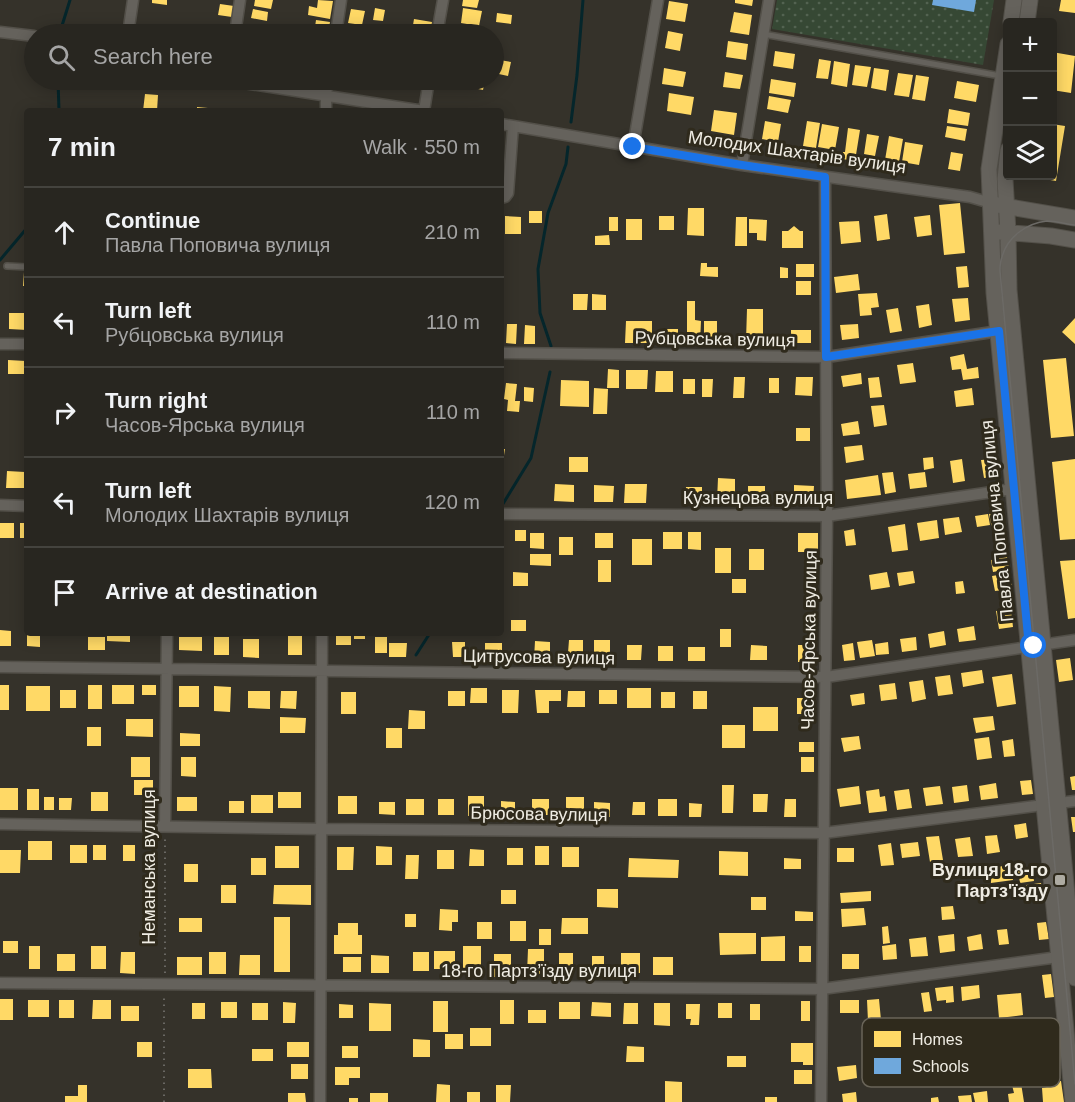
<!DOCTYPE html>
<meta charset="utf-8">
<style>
:root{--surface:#282620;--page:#34322d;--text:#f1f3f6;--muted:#a5a5a5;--line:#44433e}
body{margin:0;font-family:Helvetica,sans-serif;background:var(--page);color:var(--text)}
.controls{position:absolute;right:18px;top:18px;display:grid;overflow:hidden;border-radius:6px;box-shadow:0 3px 15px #0003}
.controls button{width:54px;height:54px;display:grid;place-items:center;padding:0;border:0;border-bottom:2px solid var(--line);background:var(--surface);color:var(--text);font:30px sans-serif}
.stop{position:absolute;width:18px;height:18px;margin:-14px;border:4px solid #1a73e8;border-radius:50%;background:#fff}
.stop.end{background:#1a73e8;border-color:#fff;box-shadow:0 2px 6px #0008}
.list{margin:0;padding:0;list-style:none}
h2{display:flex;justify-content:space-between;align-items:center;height:78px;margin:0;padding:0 24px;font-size:26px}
h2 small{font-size:20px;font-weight:400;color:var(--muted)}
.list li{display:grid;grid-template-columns:39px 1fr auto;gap:18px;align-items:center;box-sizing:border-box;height:90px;padding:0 24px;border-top:2px solid var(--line)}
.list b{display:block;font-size:22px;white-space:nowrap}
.list p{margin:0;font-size:20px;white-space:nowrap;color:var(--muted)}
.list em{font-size:20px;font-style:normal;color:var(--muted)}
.icon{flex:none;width:33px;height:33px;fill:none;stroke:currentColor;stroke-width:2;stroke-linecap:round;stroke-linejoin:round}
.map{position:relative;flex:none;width:1075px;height:1102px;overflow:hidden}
.search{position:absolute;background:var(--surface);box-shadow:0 3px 15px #0003;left:24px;top:24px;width:480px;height:66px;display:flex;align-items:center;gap:15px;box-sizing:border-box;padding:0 21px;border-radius:33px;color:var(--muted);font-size:22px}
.panel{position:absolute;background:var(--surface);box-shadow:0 3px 15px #0003;left:24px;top:108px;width:480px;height:528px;border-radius:6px}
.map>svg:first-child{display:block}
.garden{fill:url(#garden-dots)}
.homes{fill:#ffd966}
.schools{fill:#6fa8dc}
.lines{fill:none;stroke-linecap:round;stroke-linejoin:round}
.stream{stroke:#05262b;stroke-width:3}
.service-casing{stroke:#535049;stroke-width:8}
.minor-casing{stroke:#535049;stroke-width:13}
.secondary-casing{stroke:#535049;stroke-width:17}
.path{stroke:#696762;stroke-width:2;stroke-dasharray:1.5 4.5;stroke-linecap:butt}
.service{stroke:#65625c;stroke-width:5}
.minor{stroke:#65625c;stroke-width:10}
.secondary{stroke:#65625c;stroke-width:15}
.tram{stroke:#6c6a66;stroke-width:1.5}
.route{stroke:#1a73e8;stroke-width:8}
.poi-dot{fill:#aeaba2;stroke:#2f2a1c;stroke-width:2}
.labels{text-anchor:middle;stroke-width:6;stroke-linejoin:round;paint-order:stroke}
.street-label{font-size:18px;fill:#efece3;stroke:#2f2a1c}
.poi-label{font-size:18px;font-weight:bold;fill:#efece3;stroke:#2f2a1c;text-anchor:end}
.key{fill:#2f2a1c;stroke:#696458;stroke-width:1.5}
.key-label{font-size:16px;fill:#efece3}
</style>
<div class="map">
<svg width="1075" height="1102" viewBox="0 0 1075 1102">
<defs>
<pattern id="garden-dots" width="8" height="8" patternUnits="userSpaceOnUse" patternTransform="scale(1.5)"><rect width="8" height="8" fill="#364834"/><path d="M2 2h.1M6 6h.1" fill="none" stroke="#536351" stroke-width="1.8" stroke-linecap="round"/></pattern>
</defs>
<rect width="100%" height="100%" fill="#35322a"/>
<path class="garden" d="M777,0H994L983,65L772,29Z"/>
<path class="homes" d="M152,0H167V5L152,3Z
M255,0H273L271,9L254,6Z
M318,0L333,1L330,19L308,15L309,6L317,8Z
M463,0H479L477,8L462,6Z
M735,0H753L752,6L735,3Z
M1061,0H1075V13L1059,11Z
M669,1L688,4L685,22L666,19Z
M220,4L234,6L232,17L218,15Z
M375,8L385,10L383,21L373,20Z
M463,8L482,11L479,26L461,23Z
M253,9L268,12L267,21L251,18Z
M351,9L365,11L362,25L348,23Z
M734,12L752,15L749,35L730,32Z
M497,13L512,15L511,24L496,22Z
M414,19L432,22L430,34L412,31Z
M316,20L330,22L328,34H314Z
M348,24L363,27L362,34H347Z
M150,26L168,29L167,34H149Z
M668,31L683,34L680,51L665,48Z
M728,41L748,44L746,60L726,57Z
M775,51L795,54L793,69L773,66Z
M1052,52L1075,56L1071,93L1052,90Z
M494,59L511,62L508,76L494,73Z
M819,59L831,61L828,79L816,78Z
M834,61L850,64L847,87L831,84Z
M855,65L871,67L867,87L852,85Z
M664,68L686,72L683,87L662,84Z
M874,68L889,70L886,91L871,88Z
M725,72L743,75L740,89L723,87Z
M898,73L913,75L909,97L894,95Z
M916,75L929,77L925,101L912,99Z
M771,79L796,83L794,97L769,93Z
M464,80H485L483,90L463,86Z
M957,81L979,85L976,102L954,98Z
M669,93L694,97L691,115L667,111Z
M145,94L158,95L157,111H143Z
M769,96L791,100L788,113L767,109Z
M197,107L208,108V111H197Z
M949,109L970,113L968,126L947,123Z
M714,110L737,113L734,135L711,131Z
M765,121L781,124L778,142L762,139Z
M807,121L820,123L816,148L803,146Z
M822,124L839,127L835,150L818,147Z
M1052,124L1065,126L1056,181L1033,177V176H1052Z
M947,126L967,129L965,141L945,137Z
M848,128L860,130L855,161L842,159L843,152H845Z
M867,134L879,136L875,156L864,154Z
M889,136L903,139L899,162L885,160Z
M905,142L923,145L919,165L902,162Z
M951,152L963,154L960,171L948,169Z
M960,203L965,253L944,255L939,205Z
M688,208H704V236L687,235Z
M529,211H542V223H529Z
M887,214L890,239L877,241L874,216Z
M930,215L932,235L917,237L914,217Z
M505,216L521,217V234H505Z
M659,216H674V230H659Z
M609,217H618V231H609Z
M736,217H747V246H735Z
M626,219H642V240H626Z
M749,219L767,220L766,241L757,240V233H749Z
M859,221L861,242L841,244L839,222Z
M794,226L800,231H803V248H782V231H788Z
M609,235L610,245H595V236Z
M701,263H707V267H718V277L700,276Z
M796,264H814V277H796Z
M967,266L969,287L958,288L956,267Z
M780,267L788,268V278H780Z
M24,272H27V286H23Z
M858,274L860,290L836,293L834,277Z
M796,281H811V295H796Z
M877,293L879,307L871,308L872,315L860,316L858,294Z
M573,294H588L587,310H573Z
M592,294L606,295V310H592Z
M968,298L970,320L955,322L952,299Z
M687,301H695V320L701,321L700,343H687Z
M929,304L932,325L919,328L916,306Z
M898,308L902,331L890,333L886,310Z
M747,309H763V341H746Z
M9,313H27V330L9,329Z
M1075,318V344L1062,332Z
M626,321H652V343H625Z
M704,321H717V344L704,343Z
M507,324H517L516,344L506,343Z
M858,324L859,338L842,340L840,325Z
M525,325L535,326V344H524Z
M664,329H678V344H664Z
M791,330H811V343H791Z
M964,354L967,369L978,367L979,378L963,380L961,369L952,370L950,357Z
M1066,358L1074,436L1051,438L1043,360Z
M8,360L26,361V374H8Z
M913,363L916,382L900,384L897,365Z
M608,369L619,370V388H607Z
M626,370H648L647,389H626Z
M656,371H673V392H655Z
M861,373L862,384L843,387L841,376Z
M734,377H745L744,398H733Z
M796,377H813L812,396L795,395Z
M879,377L882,397L870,398L868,378Z
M769,378H779V393H769Z
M683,379H695V394H683Z
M702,379H713L712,397H702Z
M561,380L589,381V407L560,406Z
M506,383L517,384L515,401H520L519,412L507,411L508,400L504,399Z
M524,387L534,388L533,402L524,401Z
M594,388L608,389L607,414H593Z
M972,388L974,405L956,407L954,391Z
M884,405L887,425L874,427L871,406Z
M858,421L860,434L843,436L841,424Z
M796,428H810V441H796Z
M862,445L864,460L846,463L844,447Z
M501,449H505L502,468H501Z
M569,457H588V472H569Z
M933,457L934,468L924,470L923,458Z
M962,459L965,481L953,483L950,461Z
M995,459L998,476L984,478L981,460Z
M1075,459V539L1060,540L1052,462Z
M7,471L25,472L24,488H6Z
M893,472L896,492L885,494L882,473Z
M925,472L927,487L910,489L908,474Z
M878,475L881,495L847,499L845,480Z
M718,478L735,479V501H717Z
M555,484L574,485V502L554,501Z
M625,484H647L646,503H624Z
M594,485L614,486L613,502H594Z
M794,485L814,486L813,502H794Z
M748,486H765V503L748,502Z
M686,487H702V502L685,501Z
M1000,512L1002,528L992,529L989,514Z
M988,514L990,525L977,527L975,516Z
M959,517L962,532L945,535L943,519Z
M937,520L939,538L920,541L917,523Z
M0,523H14V538H0Z
M20,523H27V538H20Z
M905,524L908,550L892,552L888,527Z
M854,529L856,545L846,546L844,531Z
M515,530H526V541H515Z
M663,532H682V549H663Z
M688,532H701V550L688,549Z
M530,533H544V549L530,548Z
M595,533H613V548H595Z
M798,533H818V552H798Z
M559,537H573V555H559Z
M632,539H652V565H632Z
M715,548H731V573H715Z
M749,549H764V570H749Z
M530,554H551V566L530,565Z
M1007,557L1009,569L993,572L991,560Z
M598,560H611V582H598Z
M1075,560V618L1068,619L1060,561Z
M913,571L915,583L899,586L897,573Z
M513,572L528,573V586H513Z
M887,572L890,587L871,590L869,575Z
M1010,573L1012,589L995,591L992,576Z
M732,579H746V593H732Z
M963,581L965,593L956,594L955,582Z
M1011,609L1013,627L999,629L996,611Z
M511,620H526V631H511Z
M974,626L976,640L959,642L957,629Z
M720,629H731V647H720Z
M0,630L11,631V646H0Z
M944,631L946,645L930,648L928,634Z
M27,633H40V647L27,646Z
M107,633H130V642L107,641Z
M288,633H302V655H288Z
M336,633H351V645H336Z
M354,633H365V639H354Z
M88,637H105V650H88Z
M179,637H202V651L179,650Z
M214,637H229V655H214Z
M375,637H387V653H375Z
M916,637L917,650L902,652L900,639Z
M243,639H259V658L243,657Z
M569,640H583V653H568Z
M594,640H610V657H594Z
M872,640L875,656L860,658L857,642Z
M535,641L550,642V659H534Z
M452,642H465V657H453Z
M888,642L889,654L876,655L875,644Z
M389,643H407L406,657H389Z
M485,643H502V659H485Z
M853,643L855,660L844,661L842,645Z
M627,645H642L641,660H627Z
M751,645L767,646V660H750Z
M798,645H814V662H798Z
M658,646H673V661H658Z
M688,647H705V661H688Z
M1070,658L1073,680L1059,682L1056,660Z
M982,670L984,683L963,687L961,673Z
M1012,674L1016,704L997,707L992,677Z
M950,675L953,694L938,696L935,677Z
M923,680L926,699L912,702L909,682Z
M895,683L897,699L881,701L879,685Z
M0,685H9V710H0Z
M88,685H102V709H88Z
M112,685H134V704H112Z
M142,685H156V695H142Z
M26,686H50V711H26Z
M179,686H199V707H179Z
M214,686L231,687L230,712L214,711Z
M471,688H487V703H470Z
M627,688H651V708H627Z
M60,690H76V708H60Z
M502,690H519L518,713H502Z
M535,690H561V701H549V713H537Z
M599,690H617V704H599Z
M248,691H270V709L248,708Z
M281,691H297L296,709L280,708Z
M448,691H465V706H448Z
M568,691H585V707H567Z
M693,691H707V709H693Z
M341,692H356V714H341Z
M661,692H675V708H661Z
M864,693L865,704L852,706L850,695Z
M797,698H814V714H797Z
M753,707H778V731H753Z
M409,710L425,711V729H408Z
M993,716L995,730L976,733L973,718Z
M280,717L306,718L305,733H280Z
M126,719H153V737L126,736Z
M722,725H745V748H722Z
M87,727H101V746H87Z
M386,728H402V748H386Z
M180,733L200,734V746H180Z
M859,736L861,749L844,752L841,738Z
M989,737L992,758L977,760L974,739Z
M1013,739L1015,756L1004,757L1002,741Z
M799,742H814V752H799Z
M131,757H150V777H131Z
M181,757H196V777L181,776Z
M801,757H814V772H801Z
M1075,776V790H1072L1070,777Z
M134,780H153V795H134Z
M1031,780L1033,794L1022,795L1020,781Z
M996,783L998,798L981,800L979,786Z
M722,785H734L733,813H722Z
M967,785L969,801L954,803L952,787Z
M859,786L861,804L840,807L837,789Z
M940,786L943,804L926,806L923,788Z
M0,788H18V810H0Z
M27,789H39V810H27Z
M879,789L880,797L885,796L887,811L869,813L866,791Z
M909,789L912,808L897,810L894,791Z
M91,792H108V811H91Z
M278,792H301V808H278Z
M753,794H768L767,812H753Z
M251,795H273V813H251Z
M338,796H357V814H338Z
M468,796H484V816H468Z
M44,797H54V810H44Z
M177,797H197V811H177Z
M566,797H584V817H566Z
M59,798H72L71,810H59Z
M406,799H424V815H406Z
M438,799H454V815H438Z
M532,799H549V815H532Z
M658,799H677V816H658Z
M785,799H796V817H784Z
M229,801H244V813H229Z
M501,801L515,802V816H501Z
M379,802H395V815L379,814Z
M594,802L610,803V817H594Z
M633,802H645V815H632Z
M689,803L702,804L701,817H689Z
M1071,817H1075V832H1073Z
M1026,823L1028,837L1016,839L1014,825Z
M997,835L1000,852L987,854L985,836Z
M939,836L943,860L930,862L926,837Z
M970,837L973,856L958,857L955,839Z
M28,841H52V860H28Z
M918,842L920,856L902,858L900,844Z
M891,843L894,865L881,866L878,845Z
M70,845H87V863H70Z
M93,845H106V860H93Z
M123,845H135V861H123Z
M275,846H299V868H275Z
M376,846L392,847V865H376Z
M535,846H549V865H535Z
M337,847H354L353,870H337Z
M562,847H579V867H562Z
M507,848H523V865H507Z
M837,848H854V862H837Z
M470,849L484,850V866H469Z
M0,850H21L20,873H0Z
M437,850H454V869H437Z
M719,851L748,852V876L719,875Z
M406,855H419L418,879H405Z
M251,858H266V875H251Z
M629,858L679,860L678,878L628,877Z
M784,858L801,859V869H784Z
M184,864H198V882H184Z
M1011,865L1013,880L991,883L989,868Z
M1032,868L1034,881L1020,883L1018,870Z
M1041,883L1043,895L1021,899L1019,886Z
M221,885H236V903H221Z
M274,885H311V905L273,904Z
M597,889H618V908L597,907Z
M501,890H516V904H501Z
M871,891V901L841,903L840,893Z
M751,897H766V910H751Z
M953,906L955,919L942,920L941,907Z
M864,908L866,925L842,927L841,909Z
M440,909L458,910V922H452V931L439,930Z
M795,911L813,912V921H795Z
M405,914H416V927H405Z
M274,917H290V972H274Z
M179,918H202V932H179Z
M562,918H588V934H561Z
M510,921H526V941H510Z
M477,922H492V939H477Z
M1046,922L1049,939L1039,940L1037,923Z
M338,923H358V935H362V954H334V935H338Z
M888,926L890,943L883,944L882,927Z
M539,929H551V945H539Z
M1007,929L1009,944L999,945L997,930Z
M719,933H756V954L720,955Z
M954,934L955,951L940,953L938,936Z
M981,934L983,949L969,951L967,937Z
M785,936V961H761V937Z
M926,937L928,956L911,957L909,939Z
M3,941H18V953H3Z
M896,944L897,959L883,960L882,946Z
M29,946H40V969H29Z
M91,946H106V969H91Z
M463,946H481V972H463Z
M799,946H811V962H799Z
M528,949H544V974H527Z
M434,951H455V969H434Z
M121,952H135V974L120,973Z
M209,952H226V974H209Z
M413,952H429V971H413Z
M559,953H573V972H559Z
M621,953H640V973H621Z
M57,954H75V971H57Z
M494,954H511V978L494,977Z
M842,954H859V969H842Z
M240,955H260V975H239Z
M371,955L389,956V973H371Z
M592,956H604V972H592Z
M177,957H202V975H177Z
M343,957H361V972H343Z
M653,957H673V975H653Z
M1051,974L1054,997L1045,998L1042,975Z
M979,985L980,998L962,1001L961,987Z
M953,986L954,1002L946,1003V1000L937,1001L935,988Z
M929,992L932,1011L924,1012L921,993Z
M1021,993L1023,1015L999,1018L997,995Z
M0,999H13V1020H0Z
M879,999L881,1020L868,1021L867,1000Z
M28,1000H49V1017H28Z
M59,1000H74V1018H59Z
M93,1000H111V1019H92Z
M500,1000H514V1024H500Z
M840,1000H859V1013H840Z
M433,1001H448V1032H433Z
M801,1001H810V1021H801Z
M221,1002H237V1018H221Z
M283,1002L296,1003L295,1023H283Z
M559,1002H580V1019H559Z
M592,1002L611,1003V1017L591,1016Z
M192,1003H205V1019H192Z
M252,1003H268V1020H252Z
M369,1003L391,1004V1031H369Z
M624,1003H638V1024H623Z
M654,1003H670V1026L654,1025Z
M718,1003H732V1018H718Z
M339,1004L353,1005V1018H339Z
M686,1004H700L699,1025H690L691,1019H686Z
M750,1004H760V1020H750Z
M121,1006H139V1021H121Z
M528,1010H546V1023H528Z
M470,1028H491V1046H470Z
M445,1034H463V1049H445Z
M413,1039L430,1040V1057H413Z
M137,1042H152V1057H137Z
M287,1042H309V1057H287Z
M791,1043H813V1065H803V1062H791Z
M342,1046H358V1058H342Z
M627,1046L644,1047V1062H626Z
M252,1049H273V1061H252Z
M727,1056H746V1067H727Z
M291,1064H308V1079H291Z
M856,1065L857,1078L839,1081L837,1067Z
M335,1067H360V1078H349V1085H335Z
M188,1069H211L212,1088H188Z
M794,1070H812V1084H794Z
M665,1081L682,1082V1102H665Z
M1061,1081L1064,1102H1043L1042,1088L1052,1086L1051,1082Z
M1021,1083L1024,1102H1009L1008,1094L1014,1093L1012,1085Z
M437,1084L450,1085V1102H436Z
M78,1085H87V1102H65V1096H78Z
M496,1085H511L510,1102H496Z
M987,1091L988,1102H975L973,1093Z
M467,1092H480V1102H467Z
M856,1092L857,1102H843L842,1094Z
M288,1093H305L306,1102H288Z
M370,1093H388V1102H370Z
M971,1095L972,1102H959L958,1096Z
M765,1097H777V1102H765Z
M938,1097L939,1102H931V1098Z
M349,1098H358V1102H349Z"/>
<path class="schools" d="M933,0H976L974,12L932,5Z"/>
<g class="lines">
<path class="stream" d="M60,32L70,0
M58,80L59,111
M571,122L577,75L583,0
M0,260L27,228
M551,346L540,313L538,269L548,213L566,164L568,147
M501,507L531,458L550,372
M416,655L430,633"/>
<g class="service-casing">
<path id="service" d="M763,34L1001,76
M7,266L27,267"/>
</g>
<g class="minor-casing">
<path id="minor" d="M0,32L34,36
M128,34L133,0
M235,34L240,0
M336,34L341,0
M437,34L443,0
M225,80L424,111
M326,111V95L328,80
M424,111L429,80
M501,124L742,165L970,197L991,203
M633,147L658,0
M742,165L769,0
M501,198L505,197L508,193L513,126
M0,344H27
M501,353L827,357L999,331
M0,505L27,506
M501,514L827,516L1013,489
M0,667L826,677L1075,640
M0,824L321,829L824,833L1075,801
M165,826L167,633
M0,983L822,989L1066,956
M320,1102L322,633
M821,1102L827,516L825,177"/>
</g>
<g class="secondary-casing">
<path id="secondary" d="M1011,22L1014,0
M1027,22L1030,0
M1008,44L989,169L994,293L1073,1102
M1008,150L1005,179L1008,232L1009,290L1075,978
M998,205L1075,218
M1000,232L1051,236L1075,240"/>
</g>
<path class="path" d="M165,973V838
M164,1102V994"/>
<use href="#service" class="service"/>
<use href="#minor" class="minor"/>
<use href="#secondary" class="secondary"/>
<path class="tram" d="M1075,225C1066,224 1056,221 1047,221C1027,223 1007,237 1002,257C1000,262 1000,267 1000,271L1075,1084"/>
</g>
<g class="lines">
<path class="route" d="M633,147L742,165L825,177L826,357L999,331L1029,647L1034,646"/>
</g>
<rect class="poi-dot" x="1054" y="874" width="12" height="12" rx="3"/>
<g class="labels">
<g class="street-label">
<text transform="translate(797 152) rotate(8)" y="6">Молодих Шахтарів вулиця</text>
<text transform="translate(715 339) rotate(1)" y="6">Рубцовська вулиця</text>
<text x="758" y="504">Кузнецова вулиця</text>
<text transform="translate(997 521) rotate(-96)" y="6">Павла Поповича вулиця</text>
<text transform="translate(809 640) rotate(-89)" y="6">Часов-Ярська вулиця</text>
<text transform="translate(539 657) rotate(1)" y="6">Цитрусова вулиця</text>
<text transform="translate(539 814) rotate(1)" y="6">Брюсова вулиця</text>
<text transform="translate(149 867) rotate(-90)" y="6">Неманська вулиця</text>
<text x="539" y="977">18-го Партз’їзду вулиця</text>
</g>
<g class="poi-label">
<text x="1048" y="876">Вулиця 18-го<tspan x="1048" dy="21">Партз'їзду</tspan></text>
</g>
</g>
<rect x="862" y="1018" width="198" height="69" rx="9" class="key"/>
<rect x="874" y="1031" width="27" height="16" fill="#ffd966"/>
<rect x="874" y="1058" width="27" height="16" fill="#6fa8dc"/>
<g class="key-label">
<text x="912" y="1045">Homes</text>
<text x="912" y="1072">Schools</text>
</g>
</svg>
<div class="controls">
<button>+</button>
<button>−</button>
<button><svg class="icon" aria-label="layers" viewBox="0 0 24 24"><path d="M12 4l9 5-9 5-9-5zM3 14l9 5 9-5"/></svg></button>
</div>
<div class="stop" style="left:1034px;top:646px"></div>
<div class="stop end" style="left:633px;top:147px"></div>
<div class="search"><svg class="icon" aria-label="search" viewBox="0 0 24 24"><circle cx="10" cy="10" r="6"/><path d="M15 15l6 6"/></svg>Search here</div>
<section class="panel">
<h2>7 min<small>Walk · 550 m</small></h2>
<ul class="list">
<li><svg class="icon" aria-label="ahead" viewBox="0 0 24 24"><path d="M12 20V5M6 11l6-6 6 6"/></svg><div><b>Continue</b><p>Павла Поповича вулиця</p></div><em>210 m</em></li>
<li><svg class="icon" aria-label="left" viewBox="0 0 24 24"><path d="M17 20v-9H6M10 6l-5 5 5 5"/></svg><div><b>Turn left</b><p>Рубцовська вулиця</p></div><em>110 m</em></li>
<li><svg class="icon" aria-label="right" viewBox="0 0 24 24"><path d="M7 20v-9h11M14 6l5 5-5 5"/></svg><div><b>Turn right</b><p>Часов-Ярська вулиця</p></div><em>110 m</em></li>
<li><svg class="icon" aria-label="left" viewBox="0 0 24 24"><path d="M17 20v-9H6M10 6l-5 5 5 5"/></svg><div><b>Turn left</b><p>Молодих Шахтарів вулиця</p></div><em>120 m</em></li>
<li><svg class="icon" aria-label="arrive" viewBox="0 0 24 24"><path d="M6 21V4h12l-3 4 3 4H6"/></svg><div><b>Arrive at destination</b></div></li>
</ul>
</section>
</div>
